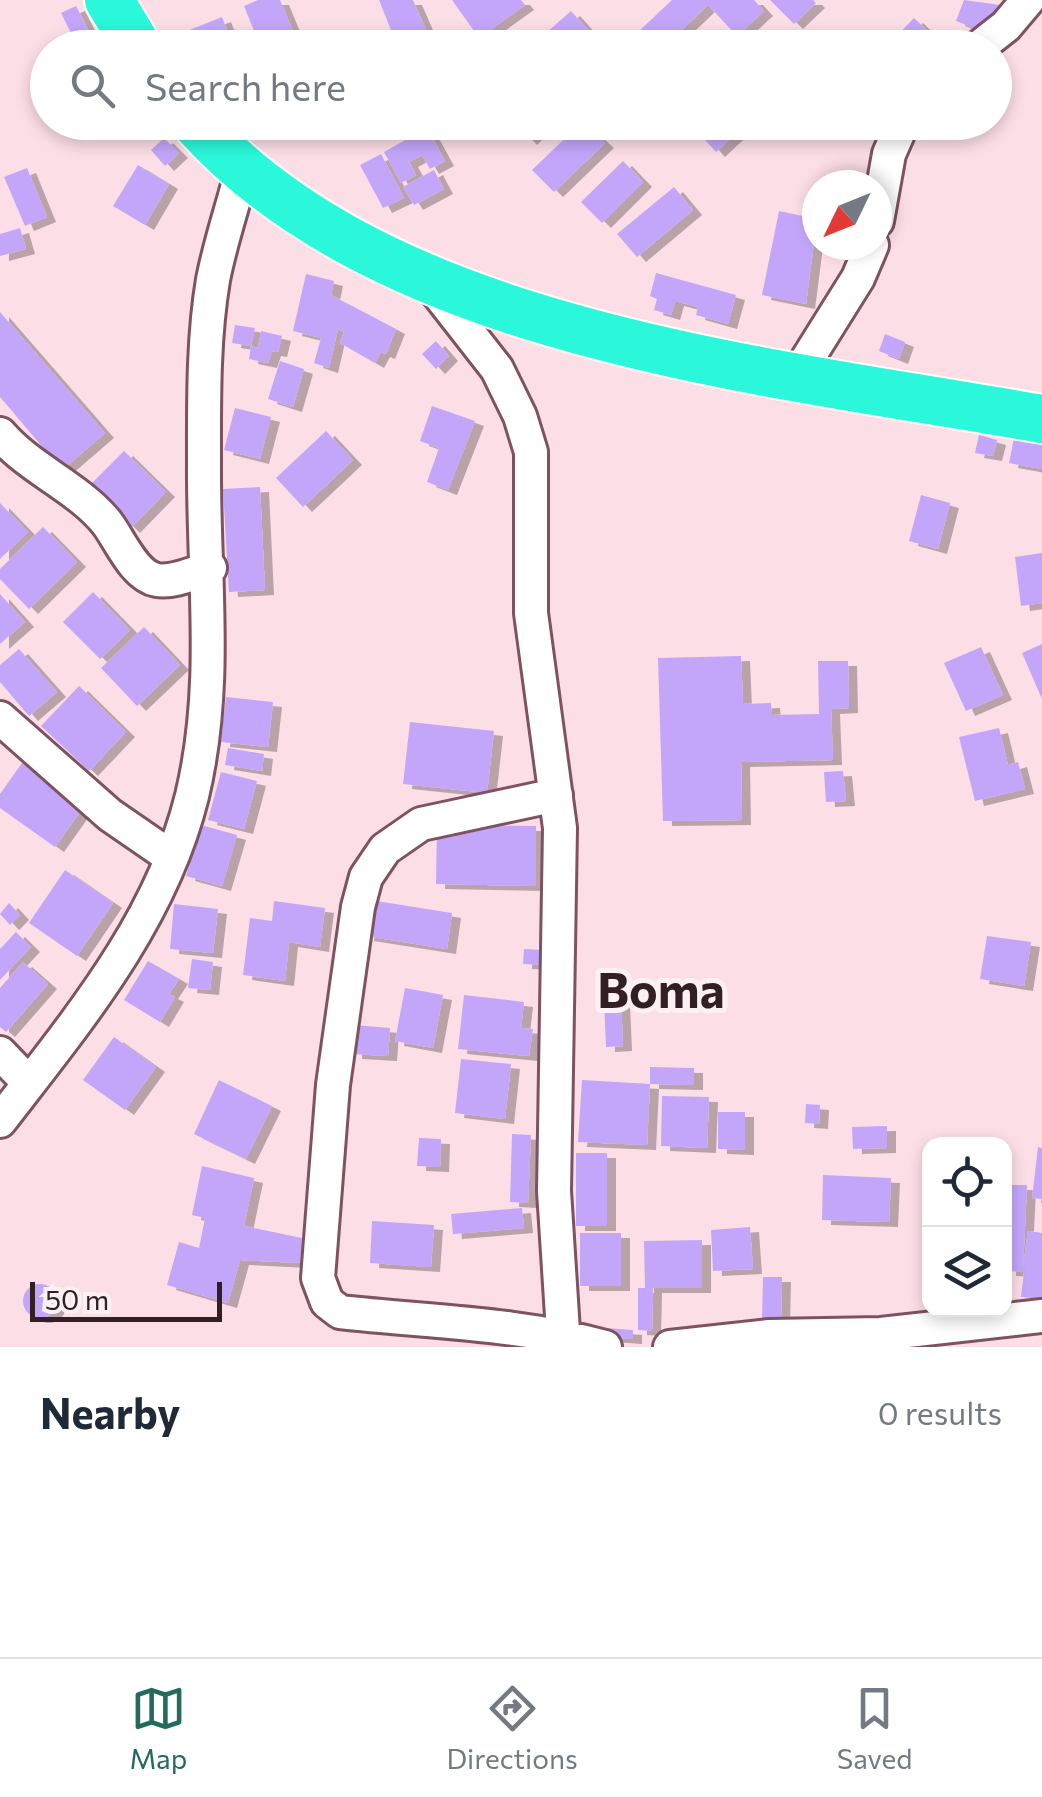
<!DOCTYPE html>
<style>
:root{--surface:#fff;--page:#f6f6f7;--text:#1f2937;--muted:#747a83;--line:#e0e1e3;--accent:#246a5d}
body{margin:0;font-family:Commissioner,sans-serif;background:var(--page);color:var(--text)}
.controls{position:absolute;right:30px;bottom:30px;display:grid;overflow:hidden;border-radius:20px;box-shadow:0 5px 15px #0003}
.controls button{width:90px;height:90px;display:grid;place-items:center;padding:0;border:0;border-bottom:2px solid var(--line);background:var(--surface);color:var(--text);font:50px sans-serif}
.compass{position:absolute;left:802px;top:170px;width:90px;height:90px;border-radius:50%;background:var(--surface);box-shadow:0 5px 15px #0003;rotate:227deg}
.scale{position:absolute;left:30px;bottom:25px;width:192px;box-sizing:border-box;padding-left:10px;border:5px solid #311f24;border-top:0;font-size:28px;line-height:35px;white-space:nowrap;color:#311f24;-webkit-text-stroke:8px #fbf1f4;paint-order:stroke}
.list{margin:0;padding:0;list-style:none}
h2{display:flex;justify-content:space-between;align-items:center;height:130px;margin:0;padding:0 40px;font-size:42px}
h2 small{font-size:32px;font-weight:400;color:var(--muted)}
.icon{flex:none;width:55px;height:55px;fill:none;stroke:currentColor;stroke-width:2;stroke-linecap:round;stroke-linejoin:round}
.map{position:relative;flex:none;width:1042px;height:1347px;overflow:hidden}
.search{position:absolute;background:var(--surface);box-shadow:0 5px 15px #0003;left:30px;right:30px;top:30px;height:110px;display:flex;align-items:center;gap:25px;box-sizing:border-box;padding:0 35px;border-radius:55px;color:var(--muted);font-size:38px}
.sheet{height:310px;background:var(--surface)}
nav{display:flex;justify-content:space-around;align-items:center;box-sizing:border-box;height:140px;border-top:2px solid var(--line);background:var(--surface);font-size:28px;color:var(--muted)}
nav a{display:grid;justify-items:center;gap:5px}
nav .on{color:var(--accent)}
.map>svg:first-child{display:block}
.building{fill:#c3a6fa;filter:url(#shadow)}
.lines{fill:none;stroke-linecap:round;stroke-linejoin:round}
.minor-casing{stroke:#7d5360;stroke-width:38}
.highway-casing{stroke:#fff;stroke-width:52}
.minor{stroke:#fff;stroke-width:32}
.highway{stroke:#2bf8da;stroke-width:48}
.labels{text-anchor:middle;stroke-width:10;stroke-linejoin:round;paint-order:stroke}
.town-label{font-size:48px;font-weight:bold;fill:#311f24;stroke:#fbf1f4}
</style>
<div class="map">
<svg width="1042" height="1347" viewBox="0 0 1042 1347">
<defs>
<filter id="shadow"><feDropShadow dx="9" dy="5" stdDeviation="0" flood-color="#0004"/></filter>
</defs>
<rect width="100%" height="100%" fill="#fcdee6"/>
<path class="building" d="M258,0H280L300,48H261L244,6Z
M379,0H413L433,46L398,48Z
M452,0H521L525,5L479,38Z
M672,0H754L764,11L737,36L708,5L663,48H621Z
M770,0H813L816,3L794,24Z
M964,0L1000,5L990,34L956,21Z
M76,6L93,39L78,47L61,13Z
M571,11L589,31L570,48H529Z
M222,17L234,48H194L187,31Z
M914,18L941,44L937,48H885Z
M512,122H547L528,140Z
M582,122L605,143L554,192L532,170Z
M704,122H748L716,152L696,130Z
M427,128L445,161L430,169L422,155L409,162L416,175L401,183L384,152Z
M164,138L179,153L165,166L151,150Z
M381,154L404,198L383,208L360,165Z
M623,161L643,182L602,223L581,202Z
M138,165L169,184L145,225L113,206Z
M27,168L47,217L25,226L4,177Z
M434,170L444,189L414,205L403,187Z
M674,187L693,210L637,257L617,234Z
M779,211L817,219L806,304L762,295Z
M20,228L26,249L0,256V234Z
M656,273L736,295L728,324L696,315L698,307L675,301L671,315L654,310L657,299L650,296Z
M306,274L334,281L331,295L396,329L386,354L381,352L375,363L340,343L344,332L338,329L329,368L314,363L321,338L293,331Z
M0,312L105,433L62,470L0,397Z
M235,325L255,328L251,346L232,343Z
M261,331L282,336L278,352L272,351L268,363L249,359L251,346L258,348Z
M885,334L905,342L899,359L879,351Z
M436,341L449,356L436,369L422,354Z
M280,361L304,369L293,407L268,399Z
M432,406L475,421L448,490L427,482L439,448L420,441Z
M235,408L271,417L260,459L224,450Z
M326,431L353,460L303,507L276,478Z
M979,435L997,440L993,456L975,453Z
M1014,438L1042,443V469L1009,463Z
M124,451L166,492L131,528L89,486Z
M260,487L265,590L229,592L223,489Z
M921,495L950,503L938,549L909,541Z
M0,503L28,532L0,559Z
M43,527L77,562L29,609L0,579V569Z
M1042,553V603L1021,606L1015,557Z
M93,592L130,630L100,659L63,622Z
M0,594L25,622L0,644Z
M144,627L180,665L137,706L101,668Z
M1042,644V699L1022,653Z
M981,647L1003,695L966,711L944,663Z
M19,649L57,692L29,716L0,682V665Z
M741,656L743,704L771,703L772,715L819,714L818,661H848L849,708L831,709L833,760L741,762L742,820L663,821L658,658Z
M79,686L126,732L89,771L41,726Z
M226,697L273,702L268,747L221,742Z
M410,722L494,731L487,793L403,784Z
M999,728L1008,765L1018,762L1025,789L975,801L959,737Z
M228,748L264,754L262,771L225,765Z
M22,763L84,806L55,847L0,808V794Z
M843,771L846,801L826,802L824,772Z
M221,772L257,781L244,829L208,820Z
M201,825L237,835L222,886L186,876Z
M437,825L536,826V886L436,884Z
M65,870L113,903L77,956L29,923Z
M370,900L452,913L447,949L365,936Z
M274,901L325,908L320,947L289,942L285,981L243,975L250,918L272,921Z
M9,903L20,915L10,925L0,914Z
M174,904L218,909L213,953L170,949Z
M16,932L31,947L0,980V949Z
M987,936L1031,942L1024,986L980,979Z
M524,949L543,950L542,965L523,964Z
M192,959L213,962L210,990L188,988Z
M148,961L179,979L169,994L175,997L160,1022L124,1000Z
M23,962L48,984L6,1032L0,1027V988Z
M405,988L443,995L433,1048L395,1041Z
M464,995L524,1002L521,1028L533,1029L529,1056L458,1049Z
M621,1000L623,1046L606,1047L604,1001Z
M354,1025L390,1028L388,1056L353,1054Z
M114,1037L156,1067L125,1110L83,1080Z
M461,1059L511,1064L505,1119L455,1113Z
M650,1067L694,1068V1085L650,1084Z
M219,1080L272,1106L246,1159L194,1134Z
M582,1080L650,1084L647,1145L578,1142Z
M662,1096L709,1097L707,1148L661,1146Z
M806,1104L820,1105L819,1124L805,1123Z
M718,1112H745V1150L718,1149Z
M887,1126V1148L853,1149L852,1127Z
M512,1134L531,1135L528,1203L510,1202Z
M419,1138L441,1139L440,1167L417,1166Z
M1038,1147L1042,1148V1199L1032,1198Z
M576,1153H607V1226H576Z
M202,1166L254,1178L244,1226L302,1238L300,1263L240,1260L228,1303L167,1285L179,1242L199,1248L205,1218L192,1215Z
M823,1175L891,1178L889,1222L822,1220Z
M1011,1185H1027L1023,1268L1028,1231L1042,1233V1299L1021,1297L1024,1272L1007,1271Z
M522,1208L524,1228L453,1234L451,1214Z
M372,1221L434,1225L431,1267L370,1263Z
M750,1227L753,1269L713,1271L711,1230Z
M580,1233H621V1286H580Z
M702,1240V1288H653L652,1331L638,1330V1288H645L644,1241Z
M763,1277H782L781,1320H762Z
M23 1301a17 17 0 1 1 34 0a17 17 0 1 1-34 0Z
M606,1328L633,1330V1339L605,1337Z"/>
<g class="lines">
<g class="minor-casing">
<path id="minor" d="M978,48L1006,26L1028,0
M877,221L889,154L903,122
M429,282L497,369L520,416L531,452V613L560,828L554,1191L564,1347
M798,374L858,278L872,245
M0,434C31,470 78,487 107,523C120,540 134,576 157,580C173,583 194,573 210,568
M0,718L110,815L171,857
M556,795L421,824L385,849L366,877L358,907L333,1085L318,1278L327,1302L340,1312C429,1322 519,1323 605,1347
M0,1053L29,1083
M0,1121C77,1021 161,922 192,796C219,684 203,576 204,463C204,403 203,339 213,280C220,243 233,206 242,170
M670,1347L769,1336L881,1334L1042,1316"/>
</g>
<g class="highway-casing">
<path id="highway" d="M109,0L138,48
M195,122C386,336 773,371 1042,419"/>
</g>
<use href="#minor" class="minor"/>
<use href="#highway" class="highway"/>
</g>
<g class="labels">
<g class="town-label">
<text x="661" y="1008">Boma</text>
</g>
</g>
</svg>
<div class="controls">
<button><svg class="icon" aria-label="locate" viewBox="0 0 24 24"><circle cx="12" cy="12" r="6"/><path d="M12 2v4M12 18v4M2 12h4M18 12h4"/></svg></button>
<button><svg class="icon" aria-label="layers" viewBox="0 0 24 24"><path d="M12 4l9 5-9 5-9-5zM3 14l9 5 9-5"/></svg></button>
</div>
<svg class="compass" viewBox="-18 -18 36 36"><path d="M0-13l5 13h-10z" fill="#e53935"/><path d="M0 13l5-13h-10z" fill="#747a83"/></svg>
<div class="scale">50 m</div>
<div class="search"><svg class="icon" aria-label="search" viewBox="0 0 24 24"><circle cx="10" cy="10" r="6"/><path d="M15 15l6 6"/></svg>Search here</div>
</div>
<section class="sheet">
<h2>Nearby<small>0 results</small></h2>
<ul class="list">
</ul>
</section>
<nav>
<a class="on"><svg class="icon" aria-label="map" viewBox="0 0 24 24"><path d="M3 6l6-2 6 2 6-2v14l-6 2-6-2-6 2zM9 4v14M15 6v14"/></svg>Map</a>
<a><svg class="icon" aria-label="directions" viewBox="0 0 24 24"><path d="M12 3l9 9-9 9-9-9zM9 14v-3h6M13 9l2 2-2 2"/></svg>Directions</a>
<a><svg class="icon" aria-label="saved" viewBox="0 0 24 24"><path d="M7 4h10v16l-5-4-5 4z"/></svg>Saved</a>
</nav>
